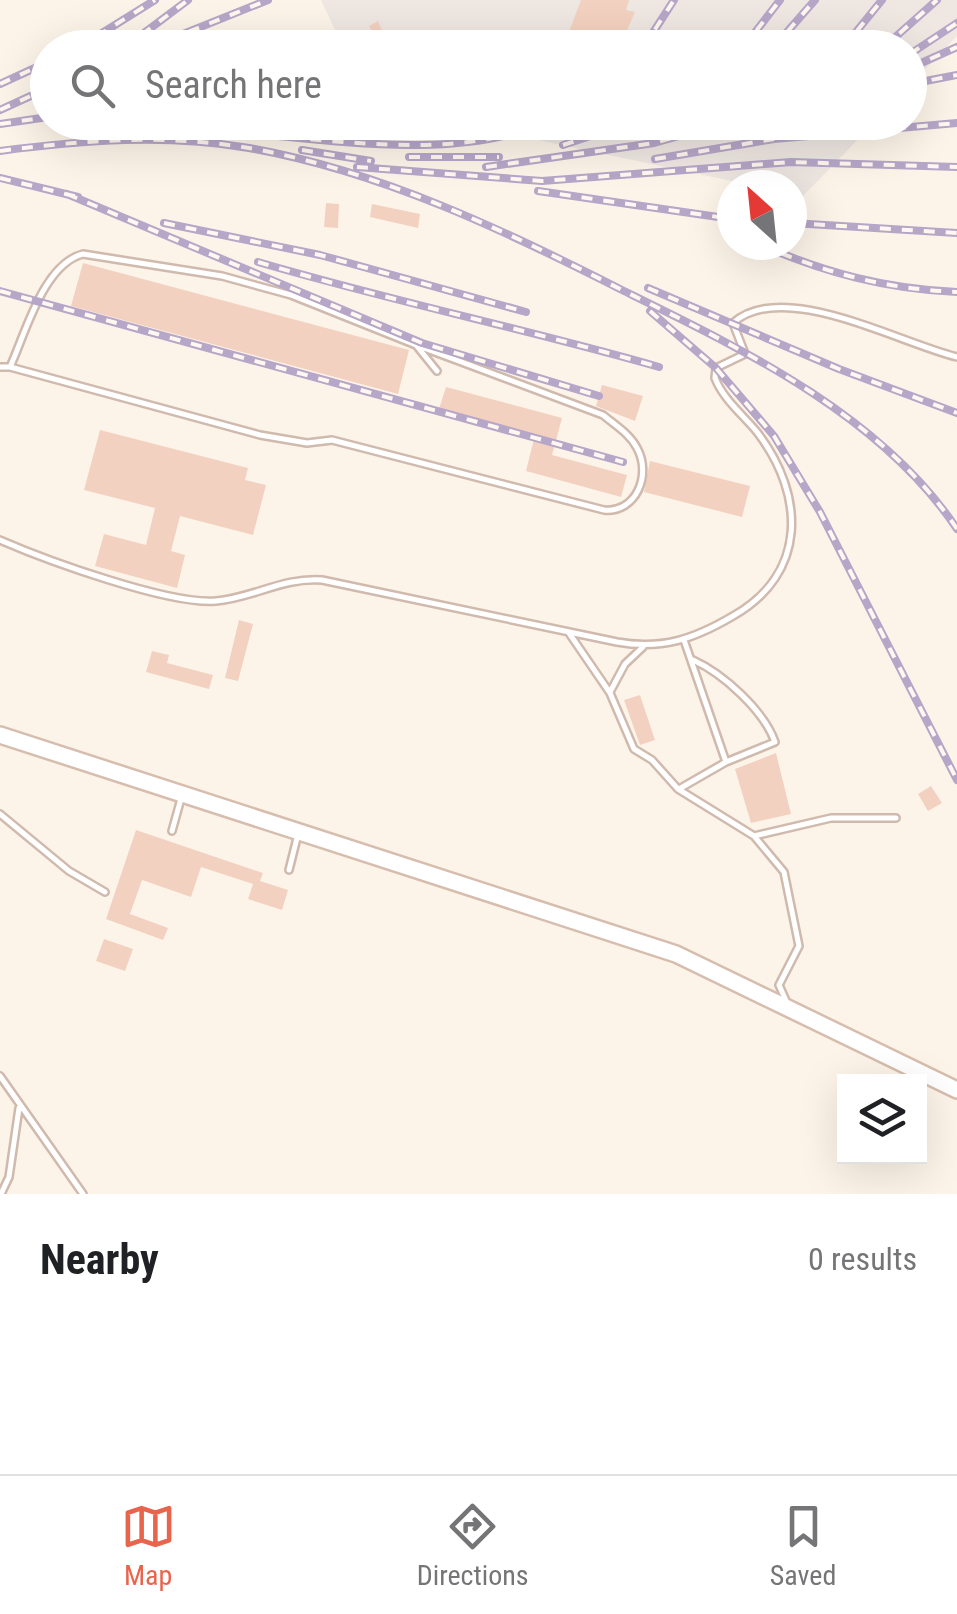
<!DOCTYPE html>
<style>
:root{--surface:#fff;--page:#f6f6f6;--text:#202124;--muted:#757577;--line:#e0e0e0;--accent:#e9644c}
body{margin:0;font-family:"Roboto Condensed",sans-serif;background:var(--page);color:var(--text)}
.controls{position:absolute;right:30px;bottom:30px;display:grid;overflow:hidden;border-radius:0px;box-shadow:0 10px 40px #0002}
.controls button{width:90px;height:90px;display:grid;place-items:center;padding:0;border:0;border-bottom:2px solid var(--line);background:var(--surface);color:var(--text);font:50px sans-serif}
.compass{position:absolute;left:717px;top:170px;width:90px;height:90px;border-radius:50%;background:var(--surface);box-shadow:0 10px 40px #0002;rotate:333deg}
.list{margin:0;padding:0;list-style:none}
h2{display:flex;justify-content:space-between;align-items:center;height:130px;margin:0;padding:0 40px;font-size:42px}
h2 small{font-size:32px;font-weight:400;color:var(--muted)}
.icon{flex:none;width:55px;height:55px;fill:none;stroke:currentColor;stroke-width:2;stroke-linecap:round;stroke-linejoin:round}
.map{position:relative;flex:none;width:957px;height:1194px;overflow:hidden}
.search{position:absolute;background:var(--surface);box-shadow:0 10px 40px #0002;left:30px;right:30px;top:30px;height:110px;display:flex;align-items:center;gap:25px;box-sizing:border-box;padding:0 35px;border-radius:55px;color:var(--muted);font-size:38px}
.sheet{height:280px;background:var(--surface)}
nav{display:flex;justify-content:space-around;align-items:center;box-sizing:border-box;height:140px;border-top:2px solid var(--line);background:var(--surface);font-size:28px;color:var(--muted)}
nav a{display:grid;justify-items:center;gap:5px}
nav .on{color:var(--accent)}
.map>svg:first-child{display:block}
.industrial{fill:#eee7e2}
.building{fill:#f3d1c0}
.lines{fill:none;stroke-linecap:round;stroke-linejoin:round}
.lane-casing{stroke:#d0baae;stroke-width:10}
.secondary-casing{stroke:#d6bdad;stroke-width:20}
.lane{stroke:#fff;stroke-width:5}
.secondary{stroke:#fff;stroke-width:15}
.rail-casing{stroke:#b6a6c8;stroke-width:8}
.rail{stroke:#fff8f0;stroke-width:4;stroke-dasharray:11;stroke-linecap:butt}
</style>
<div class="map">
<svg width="957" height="1194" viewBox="0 0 957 1194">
<rect width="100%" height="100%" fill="#fdf4e9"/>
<path class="industrial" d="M321,0H957V36L910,85V48L343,47Z
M471,123L874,122V123L803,196L792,194V185H751L481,128Z"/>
<path class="building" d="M581,0H629L626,10L635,12L624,37L616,36L612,48H563Z
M378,21L380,26L390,48H369L365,37L373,33L369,26Z
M326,203L339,204L338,228L324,227Z
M372,204L420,214L418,228L370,217Z
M83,263L409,350L398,394L71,306Z
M602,385L643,396L635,421L596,406Z
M446,387L562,418L552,455L627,475L621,497L526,471L535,435L439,409Z
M100,430L248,468L245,480L266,485L253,535L180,516L171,551L185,555L177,588L95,566L104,534L146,545L155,508L84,490Z
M650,461L750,486L742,517L644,492Z
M239,620L253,624L238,681L225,678Z
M152,651L169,655L167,663L213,675L209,689L146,672Z
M640,695L655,740L640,745L624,700Z
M776,753L791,814L751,823L735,769Z
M931,786L942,803L928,811L918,794Z
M136,830L263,873L260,881L288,890L282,910L248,899L253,884L201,867L191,897L142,880L130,914L168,928L163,940L106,919Z
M104,939L133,949L125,971L96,961Z"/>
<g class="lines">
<g class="lane-casing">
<path id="lane" d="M0,367H10C25,335 43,264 83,254L222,276L291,295L416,345L437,371
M10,367L260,435L307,443L332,440L604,510C636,513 652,475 637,448C630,434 615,425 603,415L416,345
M0,540C46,560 169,605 216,601C253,598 283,577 322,580L617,642C662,650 694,639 733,616C807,574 806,496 757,432C743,415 723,399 715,378L716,368L745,354L733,323C782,278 899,343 957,357
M569,633L610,693L634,749L652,760L678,789L754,836L784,872L799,946L779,985L787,1003
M693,660C724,674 764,711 775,742L726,762
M610,692L625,664L643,647
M679,789L726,762L684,640
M0,814L69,871L105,892
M172,831L182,795
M754,836L831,818H896
M289,870L298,834
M0,1076L83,1194
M1,1194L9,1177L19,1108"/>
</g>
<g class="secondary-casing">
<path id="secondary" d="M0,735L676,954L957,1090"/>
</g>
<use href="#lane" class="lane"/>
<use href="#secondary" class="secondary"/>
<g class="rail-casing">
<path id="rail" d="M78,48L155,0
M124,48L188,0
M148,48L268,0
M643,48L674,0
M743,48L780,0
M773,48L815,0
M843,48L882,0
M883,48L937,0
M910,54L957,23
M910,68L957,47
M0,84L48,62
M910,84L957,75
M0,110L48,88
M0,124L48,117
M223,131C317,138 457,163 545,122
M391,132L442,122
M734,134L773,122
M563,145L633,122
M302,150L371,161
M0,151C83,140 166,134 249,148C380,171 504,230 622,290C742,349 881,415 957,529
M409,157H499
M655,159L774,139L957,123
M357,167L542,181L791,162L957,167
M486,167L654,143L729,122
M0,178L78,197
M538,191L732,219
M67,194L422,343L599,396
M164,223L320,255L526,312
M792,223L957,233
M761,245C826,273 886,289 957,292
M258,262C391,301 526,329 659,367
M648,288L839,369L957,413
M0,291L623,462
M650,311L716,368L774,436L820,512L957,780"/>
</g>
<use href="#rail" class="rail"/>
</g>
</svg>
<div class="controls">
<button><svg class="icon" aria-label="layers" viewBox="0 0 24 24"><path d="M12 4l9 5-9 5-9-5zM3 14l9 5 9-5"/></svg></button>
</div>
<svg class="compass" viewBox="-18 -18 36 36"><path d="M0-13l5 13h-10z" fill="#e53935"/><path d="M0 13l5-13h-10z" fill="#757577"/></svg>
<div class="search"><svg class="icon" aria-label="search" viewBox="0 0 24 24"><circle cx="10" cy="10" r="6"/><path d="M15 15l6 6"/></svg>Search here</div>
</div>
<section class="sheet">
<h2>Nearby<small>0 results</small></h2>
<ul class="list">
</ul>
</section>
<nav>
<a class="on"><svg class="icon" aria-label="map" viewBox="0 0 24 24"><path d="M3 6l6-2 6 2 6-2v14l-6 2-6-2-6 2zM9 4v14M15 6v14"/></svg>Map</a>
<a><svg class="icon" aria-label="directions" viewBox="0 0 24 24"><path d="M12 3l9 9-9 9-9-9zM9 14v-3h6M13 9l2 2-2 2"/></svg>Directions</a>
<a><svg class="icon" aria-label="saved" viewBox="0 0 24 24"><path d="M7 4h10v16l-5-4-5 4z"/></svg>Saved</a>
</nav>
